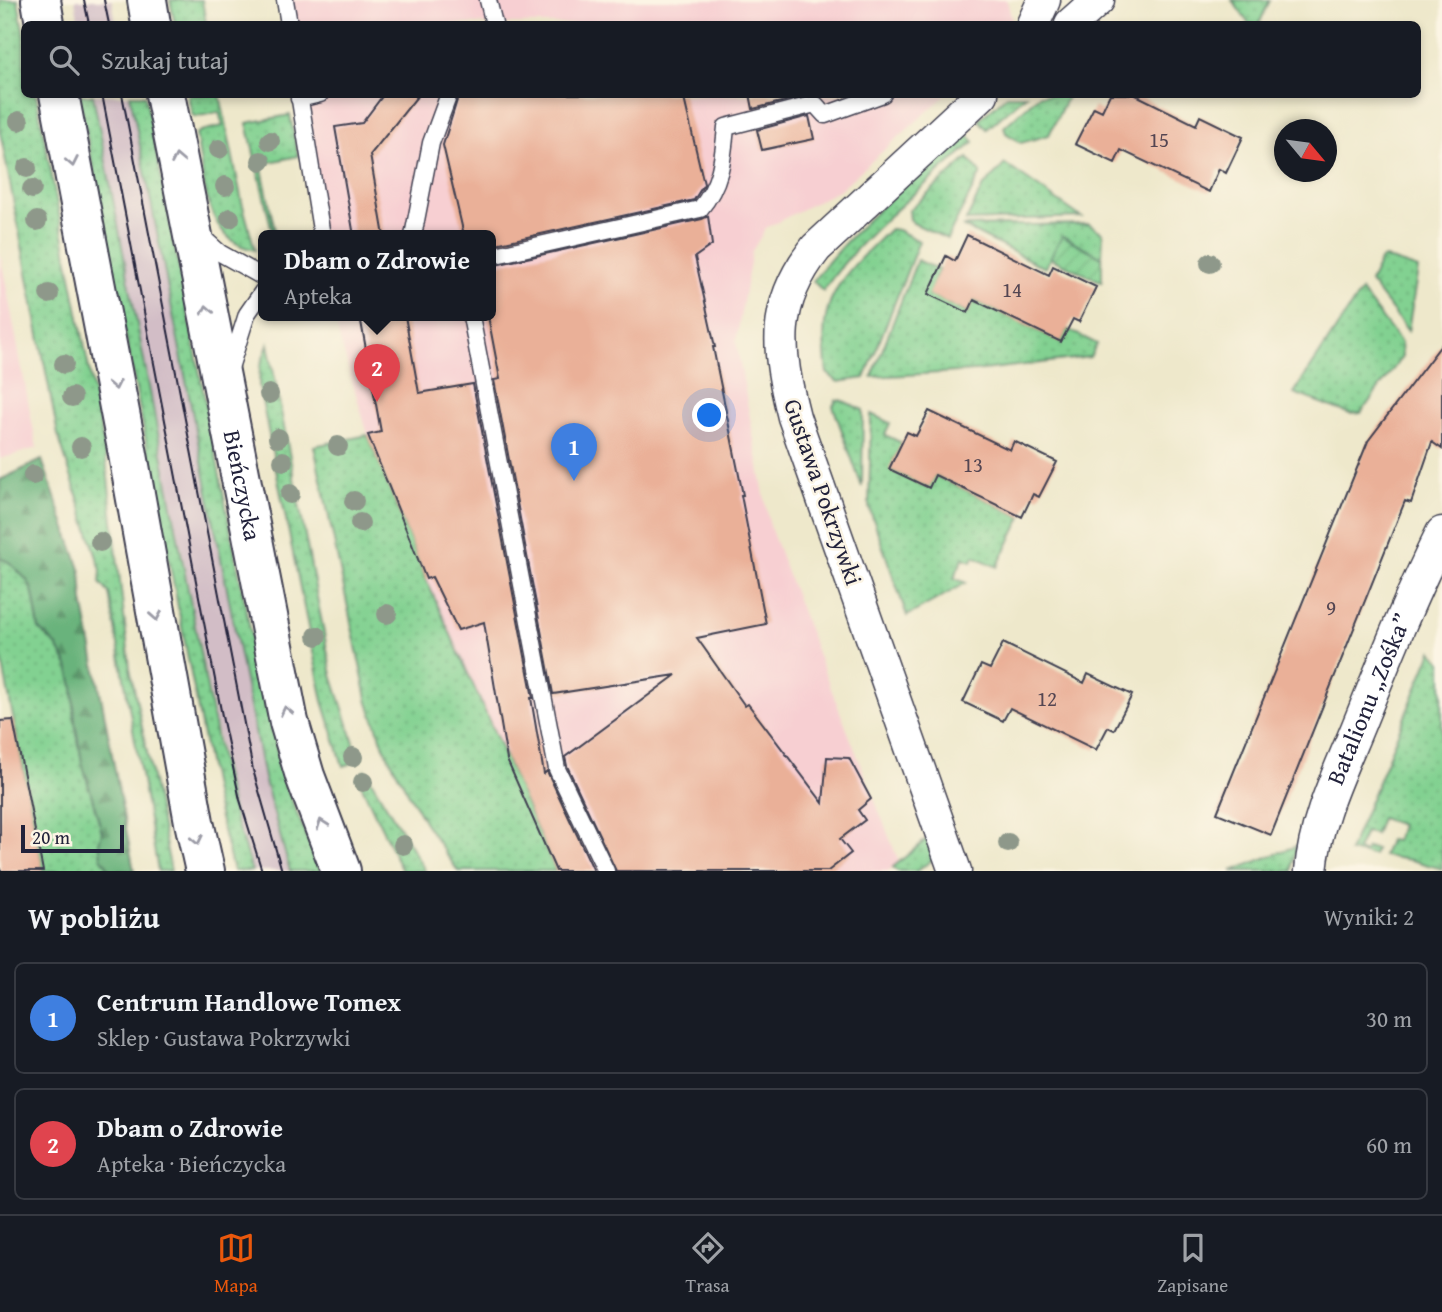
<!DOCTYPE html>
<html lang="pl">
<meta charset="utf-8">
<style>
:root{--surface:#171b24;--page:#20242c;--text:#f1f3f6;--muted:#9ea1a6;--line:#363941;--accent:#ea580c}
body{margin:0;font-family:"Gentium Book Plus",serif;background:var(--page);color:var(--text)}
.compass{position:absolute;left:1274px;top:119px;width:63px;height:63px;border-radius:50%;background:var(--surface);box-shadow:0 4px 10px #0003;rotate:119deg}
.scale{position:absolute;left:21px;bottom:18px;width:103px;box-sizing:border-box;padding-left:7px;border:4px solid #22223b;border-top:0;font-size:19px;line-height:24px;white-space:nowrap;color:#22223b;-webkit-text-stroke:5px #fcf5e5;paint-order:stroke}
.you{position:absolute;left:710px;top:416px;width:24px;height:24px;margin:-18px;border:5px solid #fff;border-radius:50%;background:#1a73e8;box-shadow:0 0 0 10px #1a73e833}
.badge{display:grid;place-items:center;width:46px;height:46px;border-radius:50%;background:var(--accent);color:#fff;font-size:23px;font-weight:700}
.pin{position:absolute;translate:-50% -58px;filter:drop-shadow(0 2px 4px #0008)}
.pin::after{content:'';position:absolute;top:37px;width:24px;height:21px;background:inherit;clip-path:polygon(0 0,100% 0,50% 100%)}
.popup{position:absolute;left:258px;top:230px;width:238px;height:91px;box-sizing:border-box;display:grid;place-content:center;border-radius:10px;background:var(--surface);filter:drop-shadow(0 2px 5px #0005);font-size:23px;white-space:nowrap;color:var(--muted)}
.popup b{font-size:26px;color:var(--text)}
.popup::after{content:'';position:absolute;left:50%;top:100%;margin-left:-14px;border:14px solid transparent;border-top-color:var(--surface)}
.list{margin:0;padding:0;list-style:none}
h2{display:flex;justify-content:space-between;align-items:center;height:91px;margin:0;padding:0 28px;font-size:30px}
h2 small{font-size:23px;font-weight:400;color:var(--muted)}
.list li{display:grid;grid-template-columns:46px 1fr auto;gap:21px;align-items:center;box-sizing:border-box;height:112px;margin:0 14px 14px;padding:0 14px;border:2px solid var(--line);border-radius:10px}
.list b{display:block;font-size:26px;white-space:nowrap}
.list p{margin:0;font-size:23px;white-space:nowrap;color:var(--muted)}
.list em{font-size:23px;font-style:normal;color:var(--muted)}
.icon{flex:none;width:38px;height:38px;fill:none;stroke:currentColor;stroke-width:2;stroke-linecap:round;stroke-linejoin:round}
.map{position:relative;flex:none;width:1442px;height:871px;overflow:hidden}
.search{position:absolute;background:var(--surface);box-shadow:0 4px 10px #0003;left:21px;right:21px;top:21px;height:77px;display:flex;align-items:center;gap:18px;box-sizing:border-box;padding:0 24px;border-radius:10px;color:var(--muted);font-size:26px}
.sheet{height:343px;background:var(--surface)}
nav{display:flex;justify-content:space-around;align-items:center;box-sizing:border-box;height:98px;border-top:2px solid var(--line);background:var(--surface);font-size:19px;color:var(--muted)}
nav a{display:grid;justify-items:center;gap:4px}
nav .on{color:var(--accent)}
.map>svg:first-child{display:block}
.built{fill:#f7cfd2}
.industrial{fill:#d2bdc6}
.grass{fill:url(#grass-dots);stroke:#527a66;stroke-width:2}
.forest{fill:url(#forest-firs);stroke:#466a5b;stroke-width:2}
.garden{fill:url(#garden-furrows);stroke:#527a66;stroke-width:2}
.building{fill:#eab098}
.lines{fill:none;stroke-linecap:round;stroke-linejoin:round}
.service-casing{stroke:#414051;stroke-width:19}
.minor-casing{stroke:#414051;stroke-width:35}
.secondary-casing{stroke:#414051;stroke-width:42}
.service{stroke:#fff;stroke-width:16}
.minor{stroke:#fff;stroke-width:32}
.secondary{stroke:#fff;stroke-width:38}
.tram{stroke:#22223b;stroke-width:2}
.tree{fill:#8e988a}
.oneway{stroke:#9c9ca7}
.labels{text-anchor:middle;stroke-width:5;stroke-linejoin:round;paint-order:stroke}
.number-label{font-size:21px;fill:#544652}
.street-label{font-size:24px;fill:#22223b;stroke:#fcf5e5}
</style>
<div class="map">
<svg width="1442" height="871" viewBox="0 0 1442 871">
<defs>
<pattern id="grass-dots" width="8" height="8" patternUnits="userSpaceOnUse" patternTransform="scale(1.75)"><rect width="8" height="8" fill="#82d191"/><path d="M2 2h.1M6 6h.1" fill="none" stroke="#70b37e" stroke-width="1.8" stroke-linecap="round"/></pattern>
<pattern id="forest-firs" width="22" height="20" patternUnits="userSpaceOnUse" patternTransform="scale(1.75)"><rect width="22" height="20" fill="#69b37b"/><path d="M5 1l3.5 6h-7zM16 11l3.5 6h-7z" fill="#569166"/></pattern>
<pattern id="garden-furrows" width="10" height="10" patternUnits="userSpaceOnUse" patternTransform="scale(1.75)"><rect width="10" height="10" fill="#82d191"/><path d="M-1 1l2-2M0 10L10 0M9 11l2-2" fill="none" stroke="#70b37e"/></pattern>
</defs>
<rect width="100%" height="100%" fill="#fcf5e5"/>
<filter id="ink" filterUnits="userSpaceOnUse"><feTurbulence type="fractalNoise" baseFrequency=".0143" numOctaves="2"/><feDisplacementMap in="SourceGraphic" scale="14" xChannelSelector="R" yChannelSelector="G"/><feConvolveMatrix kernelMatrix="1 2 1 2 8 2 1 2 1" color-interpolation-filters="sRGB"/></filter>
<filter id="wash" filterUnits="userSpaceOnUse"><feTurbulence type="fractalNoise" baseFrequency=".00686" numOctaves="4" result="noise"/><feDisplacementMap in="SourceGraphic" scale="28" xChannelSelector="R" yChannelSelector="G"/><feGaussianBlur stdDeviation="1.57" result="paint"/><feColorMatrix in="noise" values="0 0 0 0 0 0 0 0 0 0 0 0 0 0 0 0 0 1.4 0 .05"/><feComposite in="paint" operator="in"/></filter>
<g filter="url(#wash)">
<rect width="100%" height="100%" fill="#eee8cb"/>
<path class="built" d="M280,0H1007L1013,24H285Z
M298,95H946L839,190L766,228L752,251L736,341L770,527L819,658L899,862L888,871H556L426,579L368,435L338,333L335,316H491V236H322Z
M0,253L37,448L0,459Z"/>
<path class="industrial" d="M75,0H112L116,24H79Z
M93,95H130L264,778L290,871H252L233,813Z"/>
<path class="grass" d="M0,0H18L24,36V94L36,95L105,452L130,668L171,871H158L109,593L100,583L101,570L58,435L0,131Z
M170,0H202L206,24H175Z
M1232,0H1270L1259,24H1249Z
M79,95H93L221,761L233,813L252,871H233L215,798Z
M130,95H145L264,700L289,794L321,871H290L264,778Z
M188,95H220L242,202L255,250C203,241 204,175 196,134L201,131L223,126L219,112L195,117L192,114Z
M1007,95H1026L987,129L979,120Z
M1039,95H1068L1049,135L1021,143L1006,133L1004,127Z
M290,115L298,156L261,164L276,236H273L247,123Z
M965,132L974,142C922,188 862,233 823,291L813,281C856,224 913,179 965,132Z
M968,158L981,173L947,239L913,223L910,219L909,210Z
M1005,164L1081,217L966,221L982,188Z
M1089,224L1103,233L1102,257L1063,236L1045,268L962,226Z
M890,229L898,230L919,241L865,378L838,382L827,373C825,357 823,339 825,323C829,283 864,255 890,229Z
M1385,258L1418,269L1408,331L1370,282L1381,259Z
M917,260L939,270L929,294L967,313L974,300L1061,342L1067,329L1097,344L1090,357L974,371L872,377Z
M1361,291L1401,343L1402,357L1361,413L1350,414L1294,393Z
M268,344L332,675L358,755L350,764L343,766L323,701L259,386L260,367Z
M836,400H841L863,410L862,487L833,406Z
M871,414L890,423L885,435L902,443L890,469L928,488L935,475L1022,517L997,567L974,556L972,561L963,558L954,578L966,583L907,616L869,507Z
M368,435L426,579L556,871H458L425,823L387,754L368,703L314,446Z
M0,558L9,562L27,580L33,593L39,629L57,646L68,666L73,686L75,722L82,762L102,832C98,848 101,857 110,871H43L0,650Z
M1432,651L1442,662V869L1411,860L1383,856L1389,840L1396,841L1401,825L1381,818L1375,834L1365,832L1357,850L1364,853L1367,848L1376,849L1373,855L1349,852Z
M365,770L423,867L425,871H402L358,778Z
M927,839L934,859L916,871H897L893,867Z
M1296,846L1292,871H1232Z"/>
<path class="forest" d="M42,460L81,572L83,601L134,871H110L101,857L99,843L102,832L82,762L75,722L73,686L68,666L57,646L39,629L33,593L27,580L9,562L0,558V480Z"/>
<path class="garden" d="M1062,236L1102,257V282L1050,258Z"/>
<g id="blocks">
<path class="building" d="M384,94H419L370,155L384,236H354L335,127L362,123Z
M459,94H683L704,184L694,200L491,245V230L464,235L443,145Z
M750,94H804L805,96L753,109Z
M1110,94H1134L1196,125L1200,116L1243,137L1226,173L1219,169L1209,192L1121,150L1115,163L1075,144L1094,107L1102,111Z
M809,116L814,139L762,150L757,130Z
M708,216L712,245L695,257L715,347H713L743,495H741L766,624L697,638L745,706L748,704L823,803L827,757L849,758L871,799L858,810L865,820L840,839L851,853L828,871H616L567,766L565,757L676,675L553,694L494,380L500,379L488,316H491V266L702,219Z
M967,235L1049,275L1053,266L1096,287L1079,322L1073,319L1061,342L974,300L968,313L928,294L946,256L955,261Z
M360,316H405L419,393L473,384L533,698H531L544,774L547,771L594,871H556L507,760L484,622L458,630L432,577L426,579L368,435L381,432Z
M1442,344V449L1432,442L1411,503L1405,501L1271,835L1217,813L1368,441Z
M929,411L1010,450L1014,441L1057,462L1039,497L1033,494L1022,517L935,475L929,488L889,469L907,432L916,436Z
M1003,643L1084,683L1088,674L1132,695L1114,730L1108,727L1096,750L1010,708L1003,721L963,702L981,665L990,669Z
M13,720L43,871H0V721Z"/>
</g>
</g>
<g filter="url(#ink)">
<use href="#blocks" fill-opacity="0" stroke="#414051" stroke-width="2"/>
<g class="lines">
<g class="service-casing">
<path id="service" d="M285,0L289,24
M488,0L494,24
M299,94L322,236
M299,99L320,94
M201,236L220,253L263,277
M413,236L431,143L449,94
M491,256L700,209C721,184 723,159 726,127L815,104L825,115L883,94
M471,316L557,769L606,871
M230,368L247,314L263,291"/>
</g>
<g class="minor-casing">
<g id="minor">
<path d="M1033,24L1044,0"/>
<path d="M1071,24L1098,0"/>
<path d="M955,871L794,417C777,350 771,305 816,248L982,94"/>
<path id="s1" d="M1311,871C1315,820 1340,771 1359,724C1385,660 1411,595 1442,533"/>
</g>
</g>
<g class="secondary-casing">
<g id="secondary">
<path d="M41,0L45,24"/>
<path d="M147,0L151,24"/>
<path d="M59,94L127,449L194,822L205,871"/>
<path id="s2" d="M165,94L289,722L305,776L341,871"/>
</g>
</g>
<use href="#service" class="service"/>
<use href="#minor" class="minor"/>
<use href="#secondary" class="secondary"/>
<path class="tram" d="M84,0L89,24
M104,0L109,24
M102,94L223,721L240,800L262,871
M122,94L253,770L282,871"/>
</g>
<g class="tree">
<circle cx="19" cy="121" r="10"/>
<circle cx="270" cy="141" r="10"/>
<circle cx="219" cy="149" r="10"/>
<circle cx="261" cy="161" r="10"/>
<circle cx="27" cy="168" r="10"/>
<circle cx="225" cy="186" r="10"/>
<circle cx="32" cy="189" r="10"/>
<circle cx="230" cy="218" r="10"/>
<circle cx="37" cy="221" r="10"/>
<circle cx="1210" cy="263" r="10"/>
<circle cx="49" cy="294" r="10"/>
<circle cx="64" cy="364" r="10"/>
<circle cx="269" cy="394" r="10"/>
<circle cx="72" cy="397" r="10"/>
<circle cx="278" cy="438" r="10"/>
<circle cx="338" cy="446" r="10"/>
<circle cx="81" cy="447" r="10"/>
<circle cx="283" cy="461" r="10"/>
<circle cx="33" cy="475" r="10"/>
<circle cx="290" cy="494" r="10"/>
<circle cx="354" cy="501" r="10"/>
<circle cx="360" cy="523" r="10"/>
<circle cx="100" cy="542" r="10"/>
<circle cx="387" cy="614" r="10"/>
<circle cx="317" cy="636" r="10"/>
<circle cx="353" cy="757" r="10"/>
<circle cx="363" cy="782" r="10"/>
<circle cx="1008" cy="843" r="10"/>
<circle cx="403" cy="845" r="10"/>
</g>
<defs><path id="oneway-chevron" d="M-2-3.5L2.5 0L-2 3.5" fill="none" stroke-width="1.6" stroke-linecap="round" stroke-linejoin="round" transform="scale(1.75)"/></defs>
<g class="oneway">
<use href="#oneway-chevron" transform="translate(177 159) rotate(-101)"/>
<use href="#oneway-chevron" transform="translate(72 162) rotate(79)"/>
<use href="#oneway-chevron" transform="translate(207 310) rotate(-101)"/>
<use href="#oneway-chevron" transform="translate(115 385) rotate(79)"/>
<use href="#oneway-chevron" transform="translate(156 616) rotate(80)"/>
<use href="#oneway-chevron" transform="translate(286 711) rotate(-102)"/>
<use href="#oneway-chevron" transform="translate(322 824) rotate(-110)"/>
<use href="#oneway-chevron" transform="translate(197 840) rotate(78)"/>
</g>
</g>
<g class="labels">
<g class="number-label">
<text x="1159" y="147">15</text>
<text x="1012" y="297">14</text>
<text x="973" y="472">13</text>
<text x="1331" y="615">9</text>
<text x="1047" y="706">12</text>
</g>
<g class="street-label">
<text dy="8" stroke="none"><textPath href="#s2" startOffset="399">Bieńczycka</textPath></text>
<text transform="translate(823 492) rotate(71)" y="8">Gustawa Pokrzywki</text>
<text dy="8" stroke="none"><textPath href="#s1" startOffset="182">Batalionu „Zośka”</textPath></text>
</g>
</g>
</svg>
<svg class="compass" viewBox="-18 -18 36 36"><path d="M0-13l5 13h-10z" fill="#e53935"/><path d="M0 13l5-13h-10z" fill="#9ea1a6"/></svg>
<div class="scale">20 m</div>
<div class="you"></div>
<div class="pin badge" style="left:574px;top:481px;background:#3f7fe0">1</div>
<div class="pin badge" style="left:377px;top:402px;background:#e0444e">2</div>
<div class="popup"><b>Dbam o Zdrowie</b>Apteka</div>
<div class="search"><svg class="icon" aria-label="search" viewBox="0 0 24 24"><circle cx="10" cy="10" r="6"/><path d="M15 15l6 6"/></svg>Szukaj tutaj</div>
</div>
<section class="sheet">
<h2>W pobliżu<small>Wyniki: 2</small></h2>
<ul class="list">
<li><span class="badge" style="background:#3f7fe0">1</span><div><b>Centrum Handlowe Tomex</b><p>Sklep · Gustawa Pokrzywki</p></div><em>30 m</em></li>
<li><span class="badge" style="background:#e0444e">2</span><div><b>Dbam o Zdrowie</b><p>Apteka · Bieńczycka</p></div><em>60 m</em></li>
</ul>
</section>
<nav>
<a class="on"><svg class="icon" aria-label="map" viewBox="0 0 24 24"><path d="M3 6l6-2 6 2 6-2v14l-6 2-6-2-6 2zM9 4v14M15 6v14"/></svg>Mapa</a>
<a><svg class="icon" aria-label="directions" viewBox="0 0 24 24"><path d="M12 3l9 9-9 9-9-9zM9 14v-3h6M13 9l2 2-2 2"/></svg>Trasa</a>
<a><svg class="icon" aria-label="saved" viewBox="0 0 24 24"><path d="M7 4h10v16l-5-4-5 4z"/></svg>Zapisane</a>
</nav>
